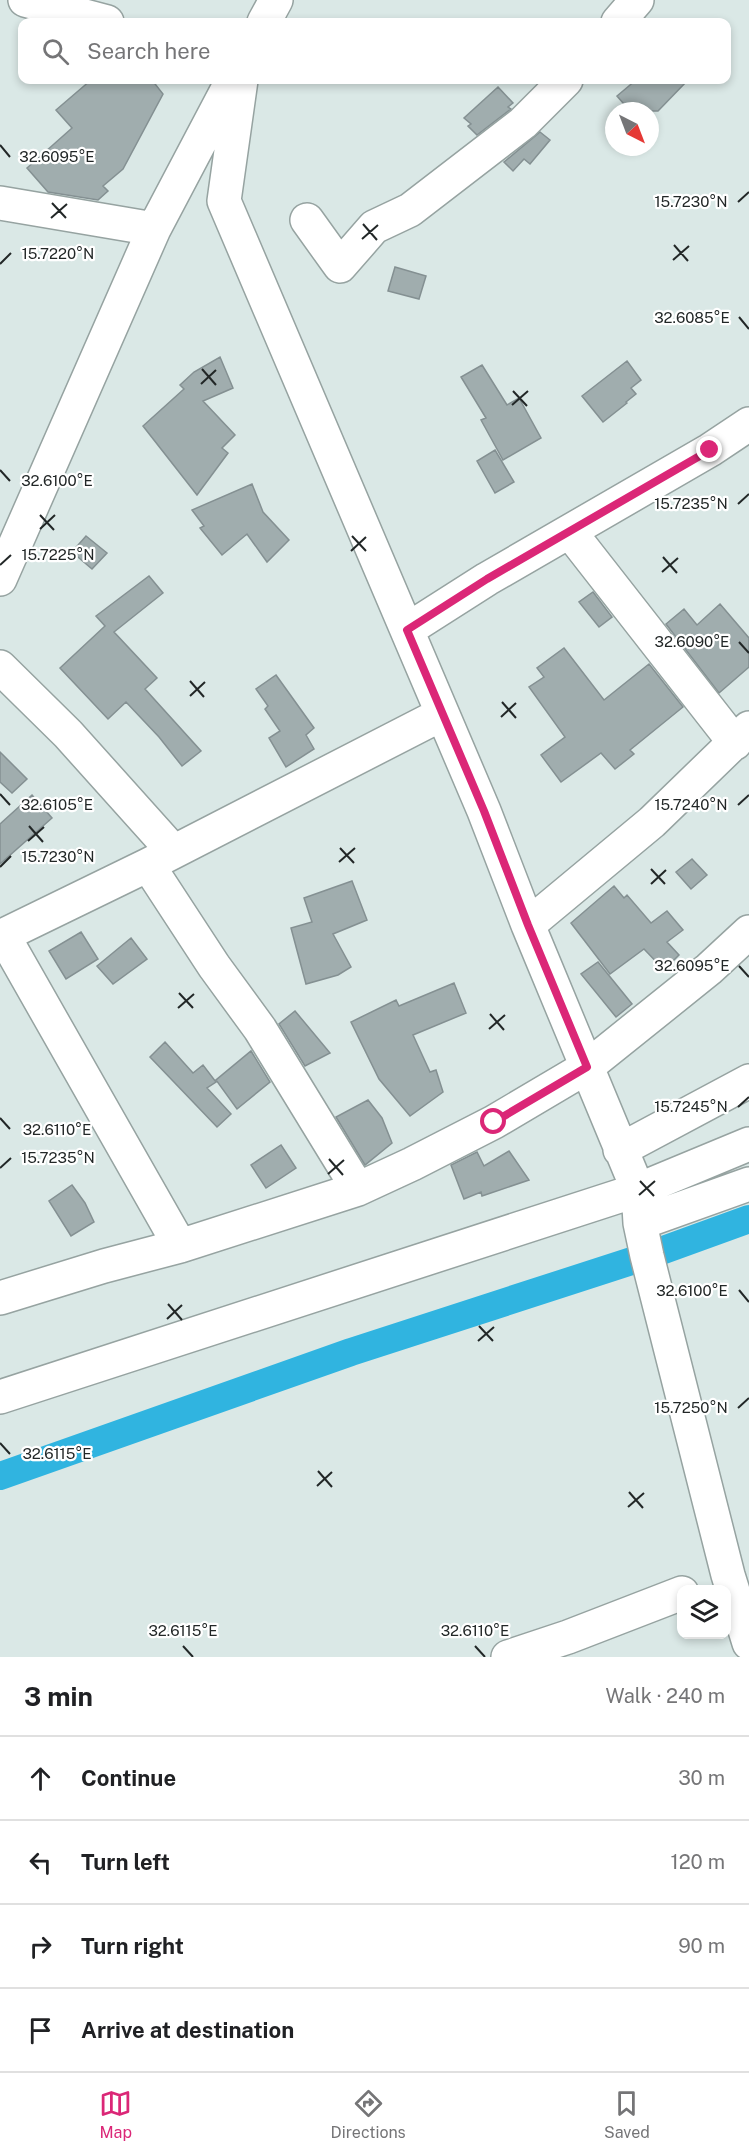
<!DOCTYPE html>
<meta charset="utf-8">
<style>
:root{--surface:#fff;--page:#f6f6f6;--text:#202124;--muted:#757577;--line:#e0e0e0;--accent:#db2777}
body{margin:0;font-family:"Public Sans",sans-serif;background:var(--page);color:var(--text)}
.controls{position:absolute;right:18px;bottom:18px;display:grid;overflow:hidden;border-radius:12px;box-shadow:0 3px 9px #0003}
.controls button{width:54px;height:54px;display:grid;place-items:center;padding:0;border:0;border-bottom:2px solid var(--line);background:var(--surface);color:var(--text);font:30px sans-serif}
.compass{position:absolute;left:605px;top:102px;width:54px;height:54px;border-radius:50%;background:var(--surface);box-shadow:0 3px 9px #0003;rotate:138deg}
.stop{position:absolute;width:18px;height:18px;margin:-14px;border:4px solid #db2777;border-radius:50%;background:#fff}
.stop.end{background:#db2777;border-color:#fff;box-shadow:0 2px 6px #0008}
.list{margin:0;padding:0;list-style:none}
h2{display:flex;justify-content:space-between;align-items:center;height:78px;margin:0;padding:0 24px;font-size:26px}
h2 small{font-size:20px;font-weight:400;color:var(--muted)}
.list li{display:grid;grid-template-columns:39px 1fr auto;gap:18px;align-items:center;box-sizing:border-box;height:84px;padding:0 24px;border-top:2px solid var(--line)}
.list b{display:block;font-size:22px;white-space:nowrap}
.list em{font-size:20px;font-style:normal;color:var(--muted)}
.icon{flex:none;width:33px;height:33px;fill:none;stroke:currentColor;stroke-width:2;stroke-linecap:round;stroke-linejoin:round}
.map{position:relative;flex:none;width:749px;height:1657px;overflow:hidden}
.search{position:absolute;background:var(--surface);box-shadow:0 3px 9px #0003;left:18px;right:18px;top:18px;height:66px;display:flex;align-items:center;gap:15px;box-sizing:border-box;padding:0 21px;border-radius:12px;color:var(--muted);font-size:22px}
.sheet{height:414px;background:var(--surface)}
nav{display:flex;justify-content:space-around;align-items:center;box-sizing:border-box;height:84px;border-top:2px solid var(--line);background:var(--surface);font-size:16px;color:var(--muted)}
nav a{display:grid;justify-items:center;gap:3px}
nav .on{color:var(--accent)}
.map>svg:first-child{display:block}
.lines{fill:none;stroke-linecap:round;stroke-linejoin:round}
.canal{stroke:#30b4e0;stroke-width:28}
.building{fill:#a0adae;stroke:#849092;stroke-width:1.5}
.minor-casing{stroke:#96a3a1;stroke-width:36}
.minor{stroke:#fff;stroke-width:33}
.route{stroke:#db2777;stroke-width:8}
.ticks{fill:none;stroke:#222727;stroke-width:2}
.ticks-label{font-size:15px;text-anchor:middle;fill:#222727;stroke:#fff;stroke-width:4.5;stroke-linejoin:round;paint-order:stroke}
</style>
<div class="map">
<svg width="749" height="1657" viewBox="0 0 749 1657">
<rect width="100%" height="100%" fill="#dae8e6"/>
<g class="lines">
<path class="canal" d="M0,1476L351,1352L647,1256L749,1219"/>
</g>
<path class="building" d="M91,80H152L163,94L123,169L103,186L108,191L98,200L48,192L27,168L72,128L56,110Z
M636,80H688L658,111H630L617,96Z
M498,87L513,103L508,107L511,109L477,135L468,126L471,124L464,118Z
M540,132L550,140L530,164L524,159L513,171L504,162Z
M395,267L426,276L419,299L388,291Z
M220,357L233,388L203,401L235,435L222,448L228,453L197,495L143,426L184,389L180,385L194,372Z
M627,361L641,380L631,388L636,394L626,402L627,403L603,422L582,396Z
M482,365L507,405L519,398L541,438L503,460L481,420L486,418L461,377Z
M495,450L514,482L495,493L477,461Z
M252,484L263,512L289,540L267,562L247,534L222,555L200,528L204,526L192,510Z
M86,536L107,553L92,569L72,552Z
M149,576L163,593L114,632L157,678L145,689L201,751L182,766L159,737L126,702L108,719L60,668L105,626L96,616Z
M593,592L612,617L599,627L579,602Z
M720,604L749,638V667L719,693L666,624L684,609L697,625Z
M564,648L604,700L649,664L683,707L630,750L634,754L615,769L601,753L561,782L541,755L565,737L529,687L544,677L537,668Z
M276,675L314,728L306,735L314,749L286,767L269,738L280,731L265,709L268,706L256,689Z
M0,752L27,779L12,793L0,782Z
M32,795L52,818L0,864V824Z
M692,859L707,875L691,889L676,872Z
M352,881L367,920L333,934L351,967L338,975L306,984L291,928L312,922L304,898Z
M614,886L624,898L627,895L651,923L667,911L683,930L667,942L679,955L664,970L644,949L610,974L571,923Z
M81,932L98,959L66,979L49,951Z
M131,938L147,959L113,984L97,966Z
M598,962L632,1004L616,1017L581,974Z
M454,983L466,1013L413,1035L430,1072L436,1070L443,1092L410,1116L379,1079L351,1022L396,1000L399,1006Z
M295,1011L330,1053L305,1066L279,1024Z
M165,1042L193,1073L203,1065L216,1082L207,1088L231,1114L217,1127L150,1057Z
M251,1051L270,1082L237,1109L216,1080Z
M368,1100L382,1118L392,1143L365,1165L336,1117Z
M281,1145L296,1168L266,1188L251,1165Z
M509,1151L529,1180L482,1196L481,1192L464,1199L451,1165L477,1152L484,1166Z
M72,1185L85,1203L94,1222L71,1236L49,1201Z"/>
<g class="lines">
<g class="minor-casing">
<path id="minor" d="M25,0L107,22
M264,22L276,0
M618,22L637,0
M241,80L224,201L484,811L528,925L638,1190L640,1223L647,1256L728,1575L749,1643
M0,203L154,229
M307,220L340,266L374,227L410,210L523,123L566,80
M570,532L735,743
M0,579L154,229L232,81
M407,630L487,579L710,450L749,424
M0,667L68,734L173,851
M148,865L214,966L260,1029L358,1189
M528,925L652,822L749,728
M3,935L180,1246
M0,937L148,865L442,714
M620,1150L749,1081
M640,1223L749,1184
M0,1298L104,1266L180,1246L358,1189L412,1164L494,1122L587,1067L709,969L749,932
M0,1397L638,1190L749,1144
M508,1657L568,1637L682,1593"/>
</g>
<use href="#minor" class="minor"/>
</g>
<g class="lines">
<path class="route" d="M494,1122L587,1067L528,925L484,811L407,630L487,579L710,450"/>
</g>
<path class="ticks" d="M0,145L10,157M738,202L749,192M52,203L66,218M51,218L67,204M363,224L377,240M362,239L378,225M674,245L688,261M673,260L689,246M0,264L11,253M739,317L749,329M202,369L216,385M201,384L216,370M513,391L527,406M512,405L528,391M0,470L10,481M738,504L749,494M40,515L54,530M40,529L55,515M352,536L366,551M351,551L366,537M663,557L677,573M0,565L11,555M662,572L678,558M739,642L749,653M190,681L204,697M190,696L205,682M502,702L516,718M501,717L516,703M0,794L10,805M738,805L749,795M29,826L43,842M28,841L44,827M340,848L354,863M339,862L355,848M0,867L11,856M651,869L665,884M651,884L666,870M739,966L749,977M179,993L193,1008M178,1008L194,994M490,1014L504,1030M489,1029L505,1015M738,1107L749,1097M0,1118L10,1129M329,1159L343,1175M0,1168L11,1158M328,1174L344,1160M640,1181L654,1196M639,1195L655,1181M739,1290L749,1302M168,1304L182,1320M167,1319L182,1305M479,1326L493,1341M478,1341L494,1327M738,1408L749,1398M0,1443L10,1454M318,1471L332,1487M317,1486L332,1472M629,1492L643,1508M628,1507L644,1493M183,1646L193,1657M475,1646L485,1657"/>
<g class="ticks-label">
<text x="57" y="162">32.6095°E</text>
<text x="691" y="207">15.7230°N</text>
<text x="58" y="259">15.7220°N</text>
<text x="692" y="323">32.6085°E</text>
<text x="57" y="486">32.6100°E</text>
<text x="691" y="509">15.7235°N</text>
<text x="58" y="560">15.7225°N</text>
<text x="692" y="647">32.6090°E</text>
<text x="691" y="810">15.7240°N</text>
<text x="57" y="810">32.6105°E</text>
<text x="58" y="862">15.7230°N</text>
<text x="692" y="971">32.6095°E</text>
<text x="691" y="1112">15.7245°N</text>
<text x="57" y="1135">32.6110°E</text>
<text x="58" y="1163">15.7235°N</text>
<text x="692" y="1296">32.6100°E</text>
<text x="691" y="1413">15.7250°N</text>
<text x="57" y="1459">32.6115°E</text>
<text x="183" y="1636">32.6115°E</text>
<text x="475" y="1636">32.6110°E</text>
</g>
</svg>
<div class="controls">
<button><svg class="icon" aria-label="layers" viewBox="0 0 24 24"><path d="M12 4l9 5-9 5-9-5zM3 14l9 5 9-5"/></svg></button>
</div>
<svg class="compass" viewBox="-18 -18 36 36"><path d="M0-13l5 13h-10z" fill="#e53935"/><path d="M0 13l5-13h-10z" fill="#757577"/></svg>
<div class="stop" style="left:494px;top:1122px"></div>
<div class="stop end" style="left:710px;top:450px"></div>
<div class="search"><svg class="icon" aria-label="search" viewBox="0 0 24 24"><circle cx="10" cy="10" r="6"/><path d="M15 15l6 6"/></svg>Search here</div>
</div>
<section class="sheet">
<h2>3 min<small>Walk · 240 m</small></h2>
<ul class="list">
<li><svg class="icon" aria-label="ahead" viewBox="0 0 24 24"><path d="M12 20V5M6 11l6-6 6 6"/></svg><div><b>Continue</b></div><em>30 m</em></li>
<li><svg class="icon" aria-label="left" viewBox="0 0 24 24"><path d="M17 20v-9H6M10 6l-5 5 5 5"/></svg><div><b>Turn left</b></div><em>120 m</em></li>
<li><svg class="icon" aria-label="right" viewBox="0 0 24 24"><path d="M7 20v-9h11M14 6l5 5-5 5"/></svg><div><b>Turn right</b></div><em>90 m</em></li>
<li><svg class="icon" aria-label="arrive" viewBox="0 0 24 24"><path d="M6 21V4h12l-3 4 3 4H6"/></svg><div><b>Arrive at destination</b></div></li>
</ul>
</section>
<nav>
<a class="on"><svg class="icon" aria-label="map" viewBox="0 0 24 24"><path d="M3 6l6-2 6 2 6-2v14l-6 2-6-2-6 2zM9 4v14M15 6v14"/></svg>Map</a>
<a><svg class="icon" aria-label="directions" viewBox="0 0 24 24"><path d="M12 3l9 9-9 9-9-9zM9 14v-3h6M13 9l2 2-2 2"/></svg>Directions</a>
<a><svg class="icon" aria-label="saved" viewBox="0 0 24 24"><path d="M7 4h10v16l-5-4-5 4z"/></svg>Saved</a>
</nav>
